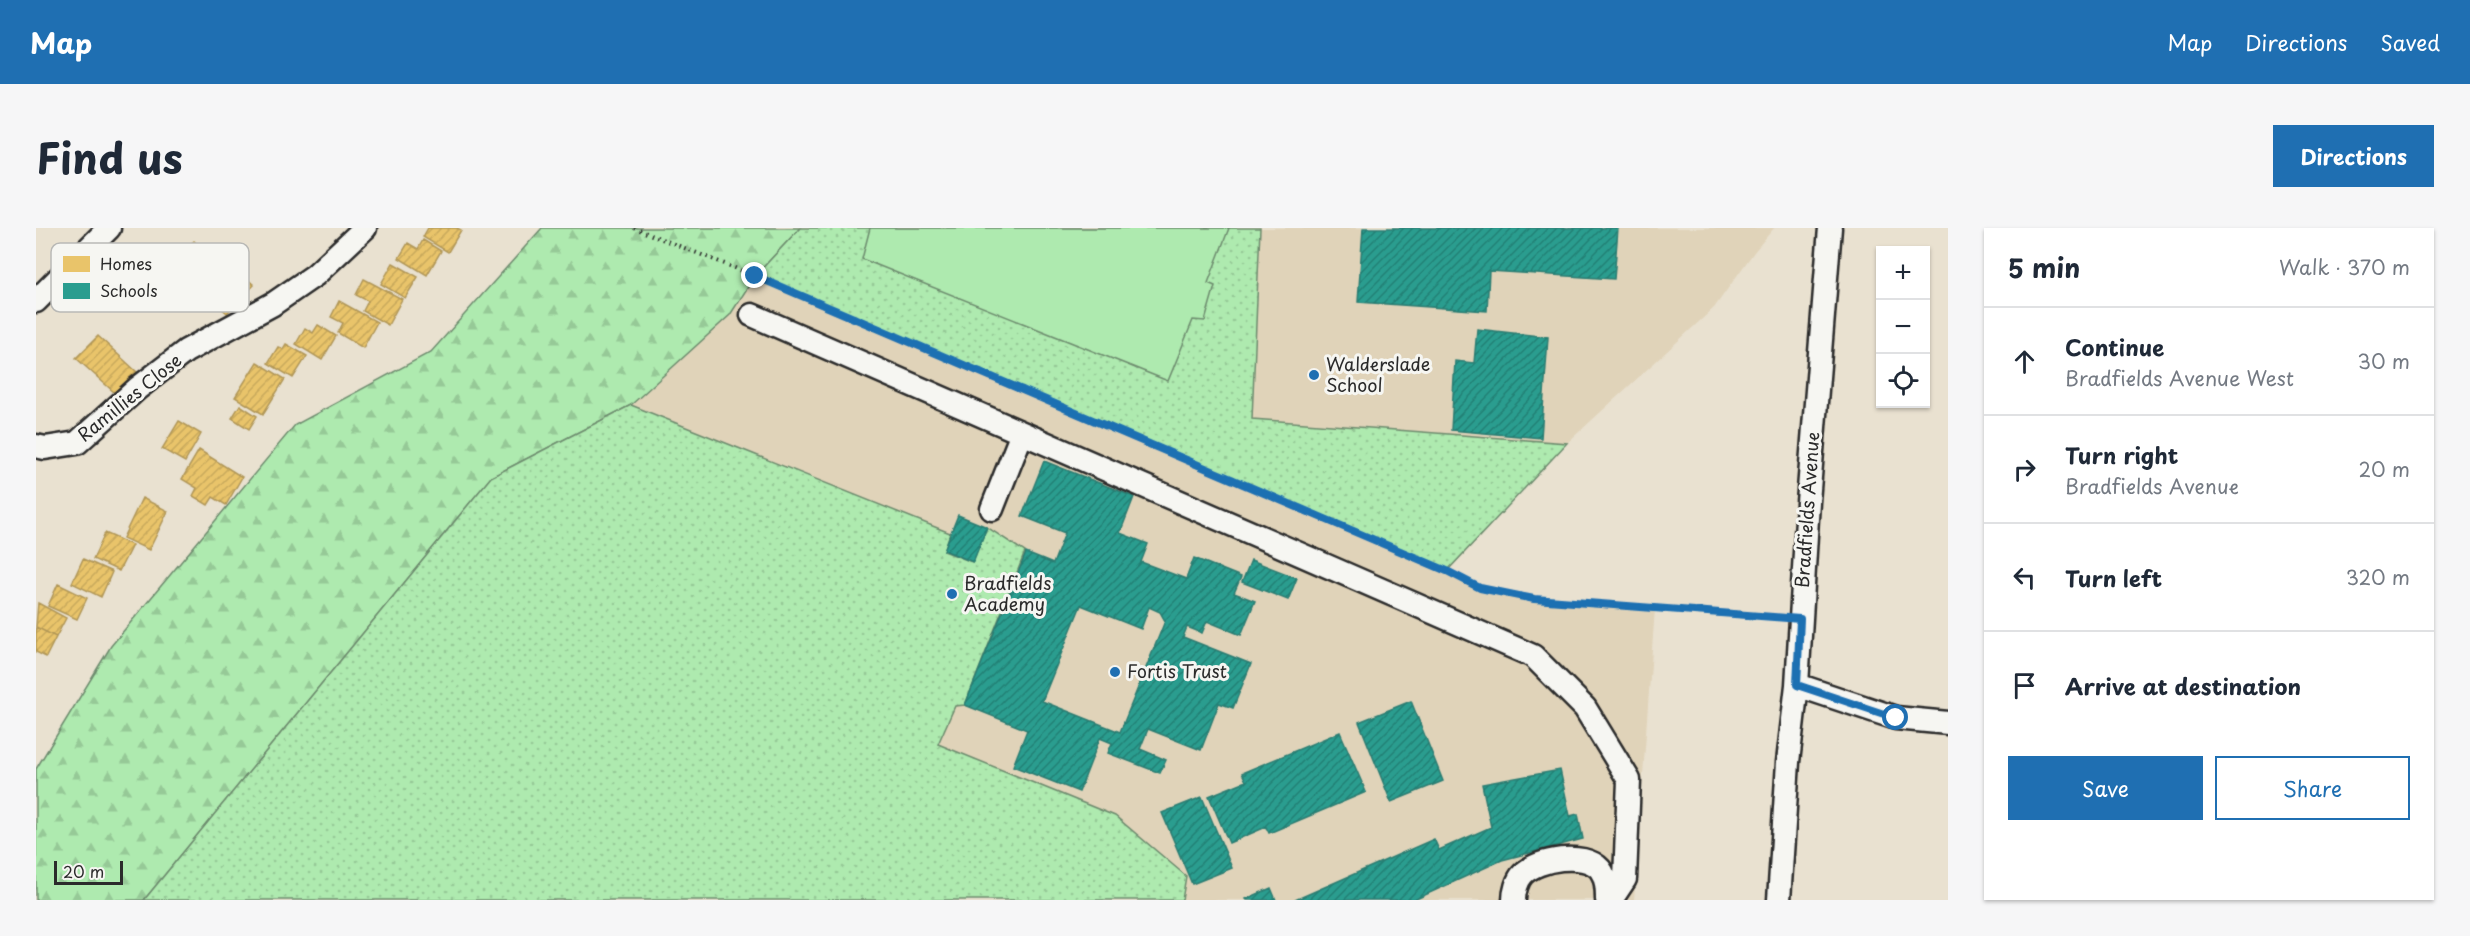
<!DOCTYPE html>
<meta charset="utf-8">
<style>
:root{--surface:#fff;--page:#f6f6f7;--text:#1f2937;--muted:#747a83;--line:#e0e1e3;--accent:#1f6fb2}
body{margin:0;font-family:"Playpen Sans",sans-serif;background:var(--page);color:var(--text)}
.controls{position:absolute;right:18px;top:18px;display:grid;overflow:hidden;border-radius:0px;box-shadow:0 2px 4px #0004}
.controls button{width:54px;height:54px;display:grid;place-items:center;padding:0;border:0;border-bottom:2px solid var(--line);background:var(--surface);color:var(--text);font:30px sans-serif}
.scale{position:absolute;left:18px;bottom:15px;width:69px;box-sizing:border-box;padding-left:6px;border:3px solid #2b2b2b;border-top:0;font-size:16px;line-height:21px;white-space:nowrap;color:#2b2b2b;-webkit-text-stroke:4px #f6f6f2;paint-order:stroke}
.stop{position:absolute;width:18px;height:18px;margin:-14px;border:4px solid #1f6fb2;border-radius:50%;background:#fff}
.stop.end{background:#1f6fb2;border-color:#fff;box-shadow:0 2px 6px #0008}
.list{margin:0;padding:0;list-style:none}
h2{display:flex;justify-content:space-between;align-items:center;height:78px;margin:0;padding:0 24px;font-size:26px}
h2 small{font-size:20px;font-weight:400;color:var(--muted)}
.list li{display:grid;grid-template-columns:39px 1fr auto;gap:18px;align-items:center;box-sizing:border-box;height:108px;padding:0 24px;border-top:2px solid var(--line)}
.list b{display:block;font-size:22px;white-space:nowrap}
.list p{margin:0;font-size:20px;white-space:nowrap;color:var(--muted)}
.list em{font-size:20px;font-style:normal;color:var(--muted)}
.actions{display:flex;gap:12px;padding:18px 24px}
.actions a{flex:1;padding:14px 0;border:2px solid var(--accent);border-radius:0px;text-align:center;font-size:21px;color:var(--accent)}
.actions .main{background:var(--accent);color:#fff}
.icon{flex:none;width:33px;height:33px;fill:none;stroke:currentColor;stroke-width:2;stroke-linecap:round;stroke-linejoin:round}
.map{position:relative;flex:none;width:1912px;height:672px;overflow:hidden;border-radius:0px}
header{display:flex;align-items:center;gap:36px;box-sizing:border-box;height:84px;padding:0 30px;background:var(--accent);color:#fff}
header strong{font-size:28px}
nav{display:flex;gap:33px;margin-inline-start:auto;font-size:21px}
.intro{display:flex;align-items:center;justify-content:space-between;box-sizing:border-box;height:144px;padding:0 36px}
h1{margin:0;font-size:42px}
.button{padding:15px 27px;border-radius:0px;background:var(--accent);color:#fff;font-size:21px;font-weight:700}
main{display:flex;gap:36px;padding:0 36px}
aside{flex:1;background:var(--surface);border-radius:0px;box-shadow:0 2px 4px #0004}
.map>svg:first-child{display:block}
.built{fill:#e0d3b9}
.forest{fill:url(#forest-firs);stroke:#6c8a6d;stroke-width:1.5}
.park{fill:url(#park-dots);stroke:#6c8a6d;stroke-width:1.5}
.garden{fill:#aeeaaf;stroke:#6c8a6d;stroke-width:1.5}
.homes{fill:url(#homes-hatch);stroke:#b09657;stroke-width:1.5}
.schools{fill:url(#schools-hatch);stroke:#2a7b71;stroke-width:1.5;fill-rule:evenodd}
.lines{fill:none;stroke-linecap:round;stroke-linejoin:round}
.minor-casing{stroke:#2b2b2b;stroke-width:27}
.path{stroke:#2b2b2b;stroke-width:4;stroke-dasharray:1.5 4.5;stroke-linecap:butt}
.minor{stroke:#f6f6f2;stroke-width:22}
.route{stroke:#1f6fb2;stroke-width:8}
.poi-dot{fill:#1f6fb2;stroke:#f6f6f2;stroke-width:2}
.labels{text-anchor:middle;stroke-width:6;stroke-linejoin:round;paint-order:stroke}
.poi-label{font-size:18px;fill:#2b2b2b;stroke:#f6f6f2;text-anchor:start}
.street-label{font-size:18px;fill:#2b2b2b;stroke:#f6f6f2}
.key{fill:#f6f6f2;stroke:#b9b9b6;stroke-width:1.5}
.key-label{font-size:16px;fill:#2b2b2b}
</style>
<header>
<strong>Map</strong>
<nav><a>Map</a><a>Directions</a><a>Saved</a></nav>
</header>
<div class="intro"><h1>Find us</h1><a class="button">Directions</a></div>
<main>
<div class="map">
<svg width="1912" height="672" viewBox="0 0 1912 672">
<defs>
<pattern id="forest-firs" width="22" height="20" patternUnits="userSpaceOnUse" patternTransform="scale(1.5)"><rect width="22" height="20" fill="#aeeaaf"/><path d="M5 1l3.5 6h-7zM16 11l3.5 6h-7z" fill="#96c997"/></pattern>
<pattern id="park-dots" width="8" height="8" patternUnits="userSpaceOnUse" patternTransform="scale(1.5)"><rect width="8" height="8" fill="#aeeaaf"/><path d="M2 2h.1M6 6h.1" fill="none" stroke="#96c997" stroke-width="1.8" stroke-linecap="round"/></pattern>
<pattern id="homes-hatch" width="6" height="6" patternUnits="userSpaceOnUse" patternTransform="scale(1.5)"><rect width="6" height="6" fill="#e9c46a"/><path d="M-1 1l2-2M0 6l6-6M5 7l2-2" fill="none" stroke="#c8a95c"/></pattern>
<pattern id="schools-hatch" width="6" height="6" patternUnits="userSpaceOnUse" patternTransform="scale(1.5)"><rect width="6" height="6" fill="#2a9d8f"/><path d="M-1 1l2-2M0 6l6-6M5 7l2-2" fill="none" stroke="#248075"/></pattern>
</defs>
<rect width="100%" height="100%" fill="#e9e1d0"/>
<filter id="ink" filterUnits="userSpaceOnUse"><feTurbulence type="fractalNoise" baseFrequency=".0167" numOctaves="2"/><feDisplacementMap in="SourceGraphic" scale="12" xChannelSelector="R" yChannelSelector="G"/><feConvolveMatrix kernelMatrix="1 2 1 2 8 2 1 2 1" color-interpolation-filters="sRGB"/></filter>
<g filter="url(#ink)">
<path class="built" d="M764,0H1738L1718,24L1678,80L1531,215L1412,343L1444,360L1498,371L1619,380L1598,672H108L455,249L694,87L719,48Z"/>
<path class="forest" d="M506,0H764L719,48L694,87L595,177L455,249L108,672H0V541L75,418L259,197L395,124Z"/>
<path class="park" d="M764,0H1224L1216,191L1531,215L1411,343L719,48Z
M595,177L914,305L908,323L936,334L951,299L989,324L929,477L919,478L902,516L1079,588L1150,648L1146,672H108L455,249Z"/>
<path class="garden" d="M834,0H1193L1172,55L1179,58L1169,93L1157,92L1132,153L826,31Z"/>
<path class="homes" d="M392,0H421L425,2L412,24L387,9Z
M387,12L405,23L391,47L363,30L372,15L382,21Z
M158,13L171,26L163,34L182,52L159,74L129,43Z
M357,35L382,49L369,70L345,56Z
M192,42L201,51L206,46L218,57L191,85L170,66Z
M328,51L366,71L352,97L327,83L332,73L320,67Z
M303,73L341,94L327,120L302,105L307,95L295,89Z
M282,97L300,108L286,132L260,116L269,100L277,105Z
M62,108L101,144L79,165L40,130Z
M250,116L271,128L257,150L232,135L242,119L247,121Z
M221,134L249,151L227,186L199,169Z
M204,177L221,188L213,201L196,190Z
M143,193L165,206L149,234L126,221Z
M163,222L206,249L190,277L177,269L172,277L157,268L161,260L146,251Z
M106,270L132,283L113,322L87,310Z
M69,305L96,317L83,343L57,331Z
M47,331L76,344L65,369L36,355Z
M22,356L51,370L41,391L12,378Z
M2,375L30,390L20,409L0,399Z
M0,399L20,409L10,429L0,424Z"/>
<path class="schools" d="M1327,0H1582L1578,51L1453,43L1451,83L1322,74Z
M1441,101L1512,109L1505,210L1415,202L1419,133L1438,135Z
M1008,233L1098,269L1084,305L1112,316L1105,334L1150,351L1158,330L1205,349L1198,365L1219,373L1205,407L1171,393L1166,405L1151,399L1147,409L1215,436L1197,480L1183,475L1165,522L1112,501L1104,521L1130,532L1124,545L1072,525L1076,515L1064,510L1043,564L977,538L991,502L929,477L990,325L1017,336L1029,305L986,288ZM1045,377L1105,401L1113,379L1124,384L1129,393L1084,504L1006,473Z
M922,287L951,299L937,334L908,322Z
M1215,332L1261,350L1252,372L1206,354Z
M1375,473L1407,553L1355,574L1323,494Z
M1304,504L1330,564L1233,605L1230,599L1193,615L1173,568L1210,553L1206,545Z
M1524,542L1534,588L1542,586L1547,611L1466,632L1378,672H1259L1398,611L1403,622L1455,599L1446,556Z
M1166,569L1196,640L1156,656L1126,585Z
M1235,660L1240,672H1211L1210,671Z"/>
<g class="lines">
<g class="minor-casing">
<path id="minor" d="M0,73L73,0
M716,87L1497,428L1549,480L1593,552L1589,651L1575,672
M0,218L9,220L41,215L102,160L150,123L237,76L279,47L329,0
M956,281L986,205
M1761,457L1860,490L1912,495
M1478,672C1478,664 1481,652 1487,646C1502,631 1548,623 1564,641C1571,650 1571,662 1571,672
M1743,672L1752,534L1761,457L1772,274L1794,0"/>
</g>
<path class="path" d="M598,0L719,48L1411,343L1444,360L1499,371L1742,389"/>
<use href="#minor" class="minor"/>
</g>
</g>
<g class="lines" filter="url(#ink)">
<path class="route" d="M719,48L1411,343L1444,360L1498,371L1764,391L1761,457L1860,490"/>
</g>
<g class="poi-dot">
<circle cx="1278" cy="147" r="6"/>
<circle cx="916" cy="366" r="6"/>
<circle cx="1079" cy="444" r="6"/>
</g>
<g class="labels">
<g class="poi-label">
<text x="1290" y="143">Walderslade<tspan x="1290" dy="21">School</tspan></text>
<text x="928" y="362">Bradfields<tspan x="928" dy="21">Academy</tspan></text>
<text x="1091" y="450">Fortis Trust</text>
</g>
<g class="street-label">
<text transform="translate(94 170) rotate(-39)" y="6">Ramillies Close</text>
<text transform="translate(1772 282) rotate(-86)" y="6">Bradfields Avenue</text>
</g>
</g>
<rect x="15" y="15" width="198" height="69" rx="9" class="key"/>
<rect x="27" y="28" width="27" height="16" fill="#e9c46a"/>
<rect x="27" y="55" width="27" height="16" fill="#2a9d8f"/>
<g class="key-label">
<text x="64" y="42">Homes</text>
<text x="64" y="69">Schools</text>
</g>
</svg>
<div class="controls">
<button>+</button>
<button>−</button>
<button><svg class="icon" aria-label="locate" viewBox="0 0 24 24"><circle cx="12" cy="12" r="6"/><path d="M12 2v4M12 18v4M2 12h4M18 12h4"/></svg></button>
</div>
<div class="scale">20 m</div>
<div class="stop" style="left:1860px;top:490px"></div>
<div class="stop end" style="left:719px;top:48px"></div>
</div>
<aside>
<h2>5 min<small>Walk · 370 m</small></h2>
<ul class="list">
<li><svg class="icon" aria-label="ahead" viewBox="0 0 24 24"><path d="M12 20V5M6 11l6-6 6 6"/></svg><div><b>Continue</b><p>Bradfields Avenue West</p></div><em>30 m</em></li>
<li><svg class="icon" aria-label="right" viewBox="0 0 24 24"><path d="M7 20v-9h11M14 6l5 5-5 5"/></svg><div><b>Turn right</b><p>Bradfields Avenue</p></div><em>20 m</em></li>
<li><svg class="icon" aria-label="left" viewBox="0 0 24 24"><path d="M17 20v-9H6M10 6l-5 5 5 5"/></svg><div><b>Turn left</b></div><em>320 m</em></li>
<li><svg class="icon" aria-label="arrive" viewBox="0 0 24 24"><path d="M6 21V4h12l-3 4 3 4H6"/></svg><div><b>Arrive at destination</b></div></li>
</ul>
<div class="actions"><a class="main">Save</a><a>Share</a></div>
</aside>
</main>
